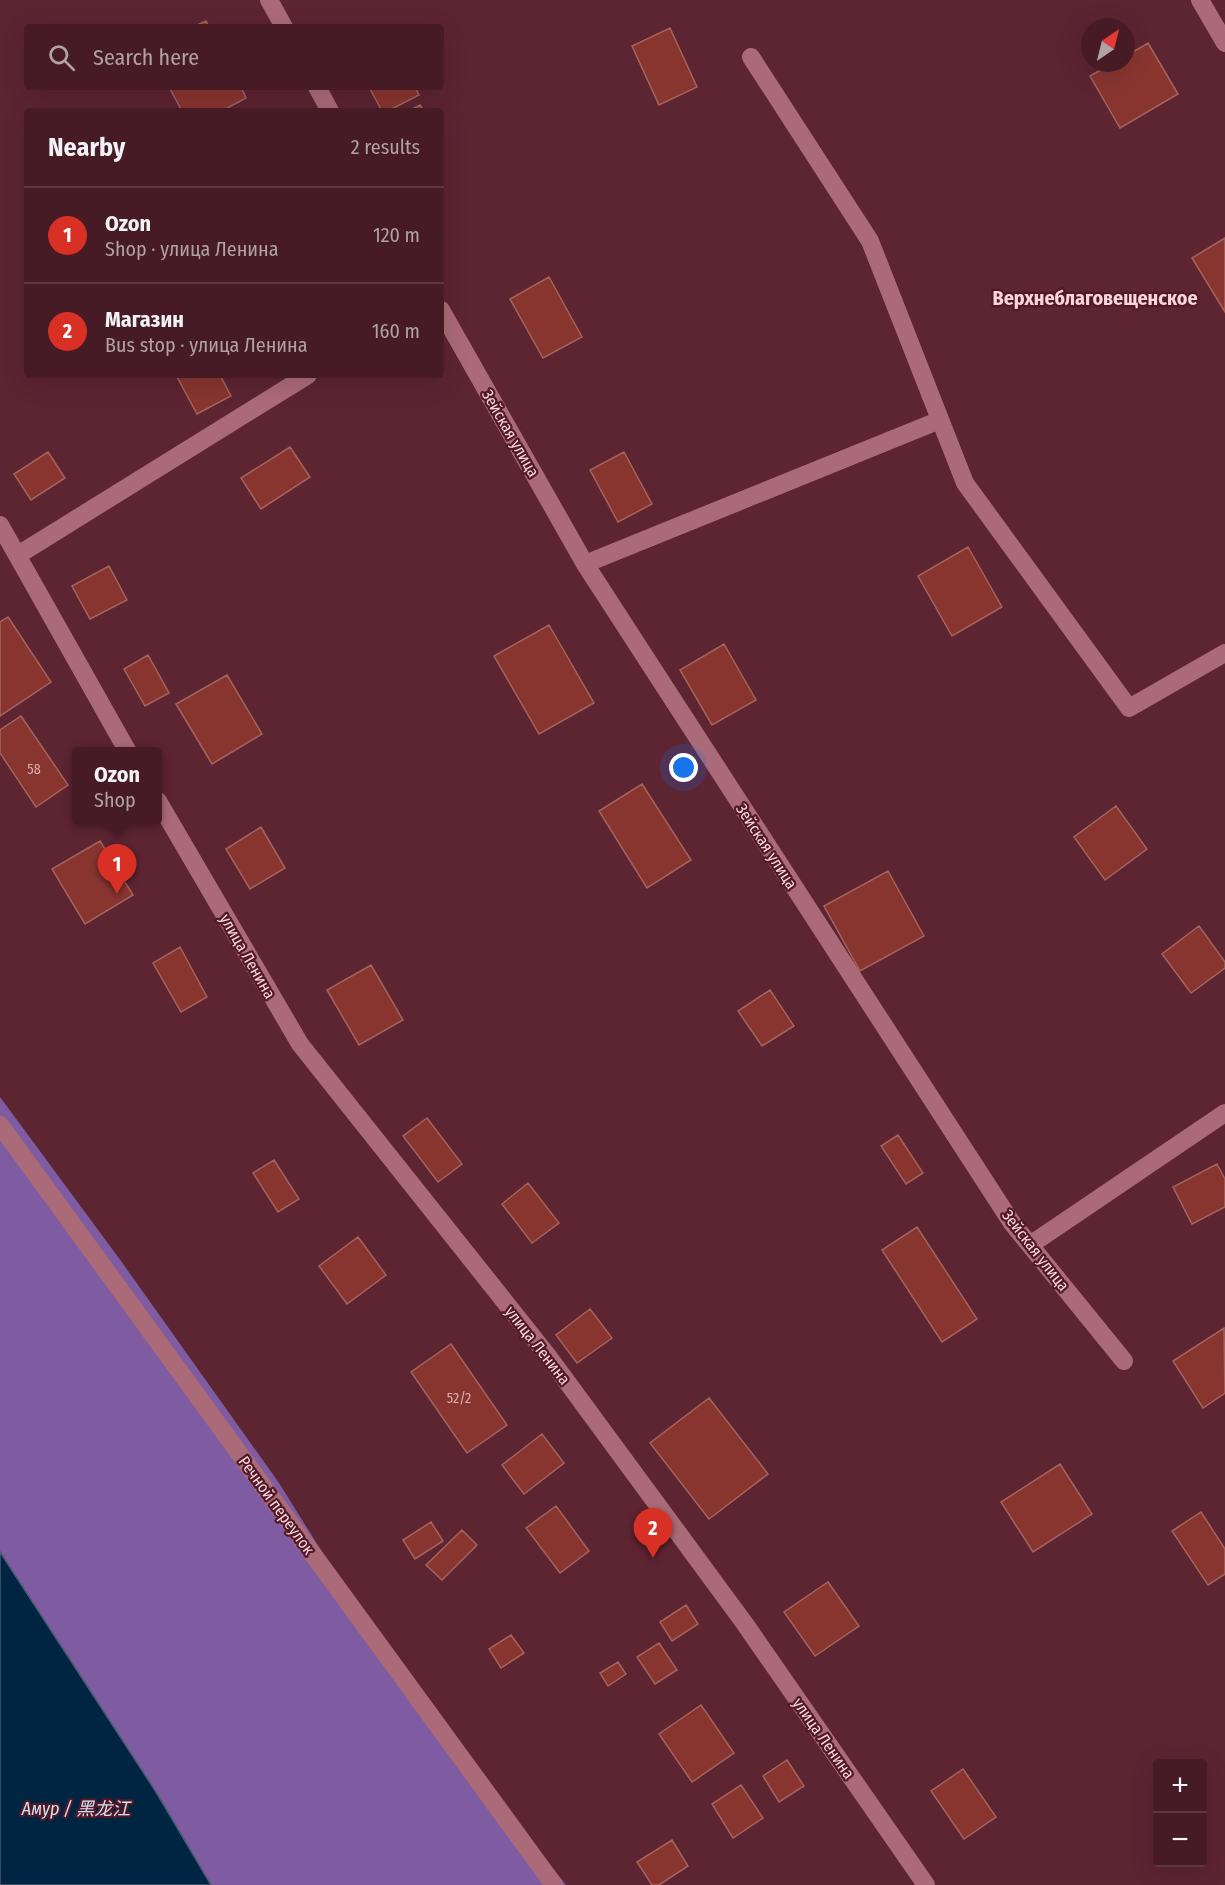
<!DOCTYPE html>
<meta charset="utf-8">
<style>
:root{--surface:#461b26;--page:#502832;--text:#f1f3f6;--muted:#b0a1a7;--line:#5e3943;--accent:#d93025}
body{margin:0;font-family:"Fira Sans Condensed","Noto Sans SC",sans-serif;background:var(--page);color:var(--text)}
.controls{position:absolute;right:18px;bottom:18px;display:grid;overflow:hidden;border-radius:6px;box-shadow:0 6px 24px #0002}
.controls button{width:54px;height:54px;display:grid;place-items:center;padding:0;border:0;border-bottom:2px solid var(--line);background:var(--surface);color:var(--text);font:30px sans-serif}
.compass{position:absolute;left:1081px;top:18px;width:54px;height:54px;border-radius:50%;background:var(--surface);box-shadow:0 6px 24px #0002;rotate:35deg}
.you{position:absolute;left:684px;top:768px;width:21px;height:21px;margin:-15px;border:4px solid #fff;border-radius:50%;background:#1a73e8;box-shadow:0 0 0 9px #1a73e833}
.badge{display:grid;place-items:center;width:39px;height:39px;border-radius:50%;background:var(--accent);color:#fff;font-size:20px;font-weight:700}
.pin{position:absolute;translate:-50% -50px;filter:drop-shadow(0 2px 3px #0008)}
.pin::after{content:'';position:absolute;top:32px;width:21px;height:18px;background:inherit;clip-path:polygon(0 0,100% 0,50% 100%)}
.popup{position:absolute;left:72px;top:747px;width:90px;height:78px;box-sizing:border-box;display:grid;place-content:center;border-radius:6px;background:var(--surface);filter:drop-shadow(0 2px 4px #0005);font-size:20px;white-space:nowrap;color:var(--muted)}
.popup b{font-size:22px;color:var(--text)}
.popup::after{content:'';position:absolute;left:50%;top:100%;margin-left:-12px;border:12px solid transparent;border-top-color:var(--surface)}
.list{margin:0;padding:0;list-style:none}
h2{display:flex;justify-content:space-between;align-items:center;height:78px;margin:0;padding:0 24px;font-size:26px}
h2 small{font-size:20px;font-weight:400;color:var(--muted)}
.list li{display:grid;grid-template-columns:39px 1fr auto;gap:18px;align-items:center;box-sizing:border-box;height:96px;padding:0 24px;border-top:2px solid var(--line)}
.list b{display:block;font-size:22px;white-space:nowrap}
.list p{margin:0;font-size:20px;white-space:nowrap;color:var(--muted)}
.list em{font-size:20px;font-style:normal;color:var(--muted)}
.icon{flex:none;width:33px;height:33px;fill:none;stroke:currentColor;stroke-width:2;stroke-linecap:round;stroke-linejoin:round}
.map{position:relative;flex:none;width:1225px;height:1885px;overflow:hidden}
.search{position:absolute;background:var(--surface);box-shadow:0 6px 24px #0002;left:24px;top:24px;width:420px;height:66px;display:flex;align-items:center;gap:15px;box-sizing:border-box;padding:0 21px;border-radius:6px;color:var(--muted);font-size:22px}
.panel{position:absolute;background:var(--surface);box-shadow:0 6px 24px #0002;left:24px;top:108px;width:420px;height:270px;border-radius:6px}
.map>svg:first-child{display:block}
.forest{fill:#7f5ba2}
.water{fill:#002542;stroke:#4b5a70;stroke-width:1.5}
.building{fill:#883530;stroke:#a4645d;stroke-width:1.5}
.lines{fill:none;stroke-linecap:round;stroke-linejoin:round}
.minor{stroke:#ab6a78;stroke-width:18}
.labels{text-anchor:middle;stroke-width:4.5;stroke-linejoin:round;paint-order:stroke}
.number-label{font-size:14px;fill:#deadb0}
.street-label{font-size:16px;fill:#fad5db;stroke:#511928}
.water-label{font-size:18px;font-style:italic;fill:#d0e1f2;stroke:#511928}
.quarter-label{font-size:20px;font-weight:bold;fill:#fad5db;stroke:#511928}
</style>
<div class="map">
<svg width="1225" height="1885" viewBox="0 0 1225 1885">
<rect width="100%" height="100%" fill="#5d2432"/>
<path class="forest" d="M0,1097L121,1261L279,1483L389,1659L566,1885H211L156,1792L0,1552Z"/>
<path class="water" d="M0,1552L156,1792L211,1885H0Z"/>
<path class="building" d="M206,21L209,27H193Z
M670,28L697,87L659,105L632,46Z
M1148,43L1178,94L1120,128L1090,76L1113,63H1126V56Z
M169,87H241L246,98L222,111H182Z
M369,87H415L419,95L388,111H382Z
M420,105L424,111H408Z
M1225,238V312L1192,258Z
M549,277L582,337L543,358L510,299Z
M176,375H220L231,396L197,414Z
M290,447L310,477L261,509L241,478Z
M48,452L65,478L31,500L14,474Z
M624,452L652,504L618,522L590,470Z
M968,547L1002,607L952,636L918,576Z
M109,566L127,600L90,619L72,586Z
M8,617L51,682L0,716V622Z
M549,625L594,703L539,734L494,656Z
M724,644L756,700L712,725L680,670Z
M148,655L169,693L145,706L124,669Z
M227,675L262,734L212,764L176,704Z
M21,716L68,785L36,807L0,753V730Z
M642,784L691,860L647,888L599,811Z
M1116,806L1147,849L1105,880L1074,837Z
M261,827L285,868L250,889L226,849Z
M100,841L133,895L85,924L52,869Z
M888,871L924,936L860,971L824,906Z
M1199,926L1225,962V968L1191,993L1162,954Z
M180,947L207,997L181,1012L153,963Z
M371,965L403,1020L359,1045L327,990Z
M770,990L794,1026L762,1046L738,1011Z
M427,1118L462,1164L438,1182L403,1136Z
M898,1135L923,1173L906,1184L881,1146Z
M274,1160L299,1199L278,1212L253,1173Z
M1217,1164L1225,1179V1207L1192,1224L1173,1187Z
M528,1183L559,1223L532,1243L502,1204Z
M917,1227L977,1319L942,1342L882,1250Z
M358,1237L386,1275L347,1304L319,1266Z
M590,1309L612,1338L577,1363L556,1335Z
M1224,1328L1225,1393L1203,1408L1173,1361Z
M451,1344L507,1425L467,1453L411,1372Z
M709,1398L768,1474L709,1519L650,1443Z
M542,1434L564,1463L524,1494L502,1465Z
M1060,1464L1092,1514L1033,1552L1001,1502Z
M556,1506L589,1551L560,1573L526,1528Z
M1201,1512L1225,1549V1574L1208,1585L1172,1531Z
M431,1522L443,1541L415,1559L403,1540Z
M462,1530L477,1545L442,1580L426,1565Z
M828,1582L859,1626L815,1656L784,1612Z
M686,1605L698,1624L672,1641L660,1622Z
M511,1635L524,1653L501,1668L489,1649Z
M659,1643L677,1670L655,1684L637,1657Z
M618,1662L626,1674L608,1686L600,1673Z
M701,1705L734,1753L692,1782L659,1734Z
M787,1760L804,1786L779,1802L763,1776Z
M963,1769L996,1817L964,1839L931,1791Z
M741,1785L763,1818L733,1838L712,1804Z
M672,1840L688,1866L659,1885H652L637,1862Z"/>
<g class="lines">
<path class="minor" d="M269,0L284,27
M1200,0L1225,43
M751,57L870,241L965,483L1129,708L1225,653
M317,87L330,111
M441,310L585,564L1012,1223L1124,1361
M0,525L128,752
M18,555L308,375
M585,564L940,420
M158,801L300,1044L548,1356L745,1624L926,1885
M0,1125L554,1885
M1030,1245L1225,1113"/>
</g>
<g class="labels">
<g class="number-label">
<text x="34" y="774">58</text>
<text x="459" y="1403">52/2</text>
</g>
<g class="street-label">
<text transform="translate(511 433) rotate(60)" y="6">Зейская улица</text>
<text transform="translate(767 846) rotate(57)" y="6">Зейская улица</text>
<text transform="translate(248 956) rotate(60)" y="6">улица Ленина</text>
<text transform="translate(1036 1250) rotate(52)" y="6">Зейская улица</text>
<text transform="translate(538 1345) rotate(52)" y="6">улица Ленина</text>
<text transform="translate(277 1505) rotate(54)" y="6">Речной переулок</text>
<text transform="translate(824 1738) rotate(55)" y="6">улица Ленина</text>
</g>
<g class="water-label">
<text x="76" y="1815">Амур / 黑龙江</text>
</g>
<g class="quarter-label">
<text x="1095" y="305">Верхнеблаговещенское</text>
</g>
</g>
</svg>
<div class="controls">
<button>+</button>
<button>−</button>
</div>
<svg class="compass" viewBox="-18 -18 36 36"><path d="M0-13l5 13h-10z" fill="#e53935"/><path d="M0 13l5-13h-10z" fill="#b0a1a7"/></svg>
<div class="you"></div>
<div class="pin badge" style="left:117px;top:894px">1</div>
<div class="popup"><b>Ozon</b>Shop</div>
<div class="pin badge" style="left:653px;top:1558px">2</div>
<div class="search"><svg class="icon" aria-label="search" viewBox="0 0 24 24"><circle cx="10" cy="10" r="6"/><path d="M15 15l6 6"/></svg>Search here</div>
<section class="panel">
<h2>Nearby<small>2 results</small></h2>
<ul class="list">
<li><span class="badge">1</span><div><b>Ozon</b><p>Shop · улица Ленина</p></div><em>120 m</em></li>
<li><span class="badge">2</span><div><b>Магазин</b><p>Bus stop · улица Ленина</p></div><em>160 m</em></li>
</ul>
</section>
</div>
